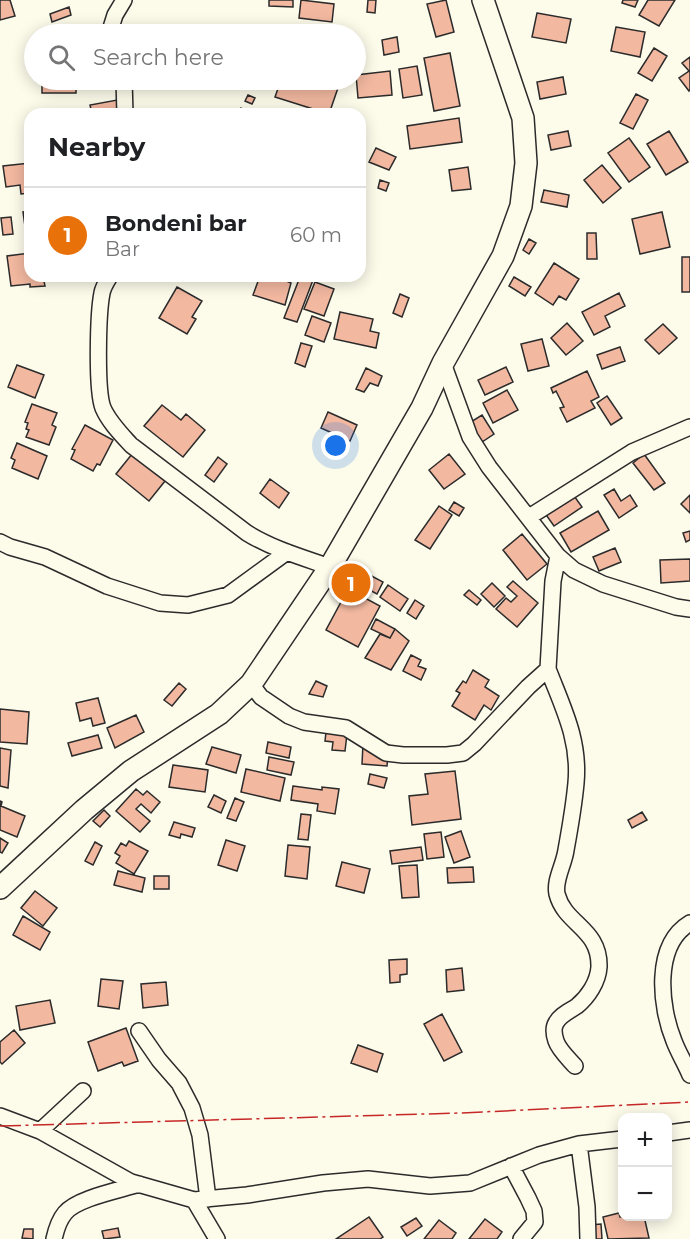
<!DOCTYPE html>
<meta charset="utf-8">
<style>
:root{--surface:#fff;--page:#f2f2f2;--text:#202124;--muted:#757577;--line:#e0e0e0;--accent:#c62828}
body{margin:0;font-family:Montserrat,sans-serif;background:var(--page);color:var(--text)}
.controls{position:absolute;right:18px;bottom:18px;display:grid;overflow:hidden;border-radius:12px;box-shadow:0 3px 15px #0003}
.controls button{width:54px;height:54px;display:grid;place-items:center;padding:0;border:0;border-bottom:2px solid var(--line);background:var(--surface);color:var(--text);font:30px sans-serif}
.you{position:absolute;left:336px;top:446px;width:21px;height:21px;margin:-15px;border:4px solid #fff;border-radius:50%;background:#1a73e8;box-shadow:0 0 0 9px #1a73e833}
.badge{display:grid;place-items:center;width:39px;height:39px;border-radius:50%;background:var(--accent);color:#fff;font-size:20px;font-weight:700}
.pin{position:absolute;translate:-50% -50%;border:3px solid #fff;box-shadow:0 2px 6px #0006}
.list{margin:0;padding:0;list-style:none}
h2{display:flex;justify-content:space-between;align-items:center;height:78px;margin:0;padding:0 24px;font-size:26px}
h2 small{font-size:20px;font-weight:400;color:var(--muted)}
.list li{display:grid;grid-template-columns:39px 1fr auto;gap:18px;align-items:center;box-sizing:border-box;height:96px;padding:0 24px;border-top:2px solid var(--line)}
.list b{display:block;font-size:22px;white-space:nowrap}
.list p{margin:0;font-size:20px;white-space:nowrap;color:var(--muted)}
.list em{font-size:20px;font-style:normal;color:var(--muted)}
.icon{flex:none;width:33px;height:33px;fill:none;stroke:currentColor;stroke-width:2;stroke-linecap:round;stroke-linejoin:round}
.map{position:relative;flex:none;width:690px;height:1239px;overflow:hidden}
.search{position:absolute;background:var(--surface);box-shadow:0 3px 15px #0003;left:24px;top:24px;width:342px;height:66px;display:flex;align-items:center;gap:15px;box-sizing:border-box;padding:0 21px;border-radius:33px;color:var(--muted);font-size:22px}
.panel{position:absolute;background:var(--surface);box-shadow:0 3px 15px #0003;left:24px;top:108px;width:342px;height:174px;border-radius:18px}
.map>svg:first-child{display:block}
.building{fill:#f2b8a0;stroke:#2b2b2b;stroke-width:1.5}
.lines{fill:none;stroke-linecap:round;stroke-linejoin:round}
.street-casing{stroke:#2b2b2b;stroke-width:18}
.secondary-casing{stroke:#2b2b2b;stroke-width:24}
.street{stroke:#fdfbea;stroke-width:15}
.secondary{stroke:#fdfbea;stroke-width:21}
.power{stroke:#c62828;stroke-width:1.5;stroke-dasharray:21 4.5 3 4.5;stroke-linecap:butt}
</style>
<div class="map">
<svg width="690" height="1239" viewBox="0 0 690 1239">
<rect width="100%" height="100%" fill="#fdfbea"/>
<path class="building" d="M0,0H10L15,16L0,20Z
M269,0H293V7L269,6Z
M301,0L334,4L332,22L299,18Z
M368,0H376L375,13L367,12Z
M446,0L454,32L436,37L427,4Z
M623,0H638L635,7L622,3Z
M648,0H675L659,26L639,15Z
M69,7L71,15L52,22L50,14Z
M537,13L571,19L566,43L532,37Z
M616,27L645,32L640,57L611,51Z
M397,37L399,52L384,55L382,40Z
M654,48L667,56L652,81L638,73Z
M450,53L460,106L434,111L424,58Z
M690,57V90L689,91L679,78L689,71L682,63Z
M417,66L422,95L403,98L399,69Z
M390,71L392,95L358,98L356,75Z
M563,77L566,94L540,99L537,82Z
M42,80H76V93H42Z
M261,80H268L265,88L259,86Z
M281,80H297L323,88L326,80L340,82L329,114L275,97Z
M636,94L648,100L633,129L620,123Z
M248,95L255,98L252,104L245,101Z
M117,100L120,114H92L90,105Z
M241,108L250,114H237Z
M459,118L462,142L410,149L407,126Z
M568,131L571,146L551,150L548,135Z
M669,131L688,162L666,175L647,144Z
M629,138L650,167L629,182L608,153Z
M376,148L396,157L389,170L369,162Z
M30,163V193L21,194L20,185L6,187L3,166Z
M602,165L621,188L603,203L584,180Z
M468,167L471,189L452,191L449,170Z
M380,180L389,183L386,191L378,188Z
M544,190L569,195L567,207L541,202Z
M30,211V241H27L23,212Z
M662,212L670,247L640,254L632,219Z
M11,217L13,234L3,235L1,218Z
M587,233H596L597,259H587Z
M529,239L536,243L529,254L523,250Z
M30,253V276H43L45,286L30,287V284L11,286L7,256Z
M682,257H690V292H682Z
M554,263L579,279L566,300L559,296L553,305L535,293Z
M260,276H275L291,283L285,305L253,295Z
M300,277L313,280L297,322L284,318Z
M514,277L531,287L525,296L509,286Z
M315,282L334,289L324,316L304,309Z
M177,287L202,301L192,317L196,319L187,334L159,318Z
M619,293L625,306L605,316L610,327L594,335L582,312Z
M400,294L409,298L402,317L393,313Z
M340,312L373,319L370,331L379,333L376,348L334,339Z
M312,316L331,323L324,342L305,335Z
M567,323L583,341L566,355L551,338Z
M663,324L677,338L659,354L645,340Z
M542,339L549,366L528,371L521,344Z
M301,343L312,346L305,367L295,363Z
M620,347L625,361L602,369L597,355Z
M17,365L44,375L35,398L8,387Z
M506,367L513,382L485,395L478,380Z
M366,368L382,376L378,386L370,383L364,392L356,389Z
M587,371L599,397L591,401L595,408L567,422L560,408L564,407L556,391L553,393L551,388Z
M507,390L518,410L493,423L483,403Z
M607,396L622,418L611,425L597,403Z
M32,404L57,413L52,425L56,427L49,445L26,437L29,430L26,429L28,423L25,422Z
M162,405L181,420L186,414L205,430L183,457L144,426Z
M328,412L357,425L350,441L321,428Z
M482,415L494,434L479,444L466,425Z
M85,425L113,440L100,465L97,464L93,471L71,459L75,450L72,449Z
M17,443L47,456L38,479L12,468L15,460L11,458Z
M132,454L165,481L149,501L116,474Z
M449,454L465,474L444,489L429,470Z
M644,454L665,483L654,490L633,463Z
M218,457L227,464L214,482L205,475Z
M270,479L289,493L279,508L260,493Z
M614,489L621,501L630,495L637,506L619,518L604,495Z
M572,493L582,507L554,526L544,512Z
M690,495V513L681,504Z
M454,502L464,508L459,516L449,510Z
M439,506L452,515L430,549L415,540Z
M598,511L609,530L571,552L560,533Z
M690,531V540L686,542L683,533Z
M522,534L547,564L527,580L503,550Z
M615,548L621,562L599,571L593,557Z
M690,559V581L661,583L660,560Z
M364,572L383,582L377,594L358,584Z
M513,581L538,603L517,627L496,609L506,598L511,602L517,596L507,587Z
M492,583L505,596L494,607L481,594Z
M388,585L408,599L400,611L380,597Z
M348,589L380,606L358,647L326,630Z
M469,590L481,600L477,605L464,595Z
M415,600L424,606L416,619L407,613Z
M376,619L395,629L390,638L371,629Z
M395,629L409,641L391,670L365,658L380,634L390,638Z
M411,655L421,660L418,666L426,669L421,680L403,671Z
M473,670L489,680L485,687L499,696L491,710L484,705L475,720L452,706L460,693L456,691L463,681L466,683Z
M316,681L327,686L323,697L309,694Z
M179,683L186,689L172,706L164,700Z
M98,698L105,723L93,726L91,718L80,721L76,703Z
M0,709L29,712L27,744L0,742Z
M136,715L144,732L115,748L107,728Z
M326,732L347,734L345,751L332,750L333,742L325,741Z
M98,735L102,748L72,756L68,743Z
M268,742L291,747L289,758L266,753Z
M363,744L389,745L387,766L362,764Z
M212,747L241,755L236,773L206,764Z
M0,748L11,750L8,788L0,786Z
M269,757L294,762L291,775L267,770Z
M173,765L208,770L205,792L169,787Z
M246,769L285,778L280,801L241,792Z
M455,771L461,819L412,825L409,796L428,794L425,774Z
M370,774L387,778L384,788L368,784Z
M293,786L322,790V787L339,789L335,814L317,811L318,804L291,800Z
M136,789L143,795L147,791L160,802L151,813L141,804L136,809L150,821L140,832L116,811Z
M214,795L226,801L221,813L208,807Z
M235,798L244,802L236,821L227,818Z
M0,801L2,802L1,806L25,816L17,837L0,830Z
M104,810L110,816L100,827L93,821Z
M642,812L647,820L632,828L628,820Z
M301,814L311,815L308,840L298,839Z
M174,822L195,828L192,837L181,834L180,838L169,835Z
M461,831L470,857L454,863L445,837Z
M441,832L444,857L427,859L424,834Z
M0,838L8,843L2,853L0,852Z
M226,840L245,846L237,871L218,865Z
M129,841L148,851L134,874L116,863L120,856L115,853L121,843L126,846Z
M95,842L102,846L93,865L85,861Z
M288,845L310,847L307,879L285,876Z
M421,847L423,860L392,864L390,851Z
M342,862L370,869L364,893L336,886Z
M417,865L419,897L402,898L399,866Z
M473,867L474,882L448,883L447,868Z
M118,871L145,878L142,892L114,885Z
M154,876H169V889H154Z
M35,891L57,908L43,926L21,908Z
M23,916L50,932L40,950L13,935Z
M407,959V974L400,975V982L390,983L389,960Z
M462,968L464,990L447,992L446,970Z
M101,979L123,981L119,1009L98,1006Z
M166,982L168,1005L143,1008L141,984Z
M50,1000L55,1023L20,1030L16,1006Z
M442,1014L462,1052L444,1061L424,1024Z
M126,1028L138,1061L124,1066L122,1062L98,1071L88,1042Z
M14,1030L25,1043L2,1064L0,1062V1042Z
M358,1045L383,1054L377,1072L351,1063Z
M619,1213L620,1217L644,1216L649,1238L608,1239L603,1217Z
M369,1217L383,1237L380,1239H336Z
M416,1218L422,1226L407,1236L401,1227Z
M485,1219L502,1232L497,1239H469Z
M439,1220L456,1233L452,1239H424Z
M601,1224L602,1239H590L589,1225Z
M118,1228L120,1237L104,1239L102,1231Z
M24,1229H33V1239L22,1238Z"/>
<g class="lines">
<g class="street-casing">
<path id="street" d="M109,34L115,15L124,0
M124,80L125,114
M110,276C107,281 103,287 102,293C98,313 96,390 103,408C109,422 121,434 131,445L247,533C273,549 301,557 330,567
M443,363L470,437L489,467L558,556L574,570L603,584L676,607L690,609
M529,517L632,452L690,427
M0,542L10,547L45,557L107,586L160,603L188,605L228,595L287,552
M548,669C563,708 580,740 576,783C574,805 570,828 566,850C564,865 554,880 557,894C565,925 600,928 599,967C598,982 588,997 577,1006C570,1011 560,1015 556,1023C553,1028 554,1035 556,1041C559,1050 569,1059 575,1066
M251,684L261,697L289,716L304,722L346,728L386,753L403,755H447L463,753L474,744L528,687L548,669L553,581L558,556
M690,923C653,945 660,1007 674,1041C678,1052 685,1063 690,1075
M139,1031L159,1060L179,1083L192,1108L200,1135L208,1199
M0,1116L40,1131L131,1182L194,1200L247,1195L323,1183L368,1179L430,1186L470,1183L539,1155L579,1144L622,1139
M40,1131L83,1091
M668,1133L690,1130
M579,1144L587,1207L588,1239
M511,1166L528,1198L534,1211L535,1222L521,1239
M194,1200L217,1239
M54,1239C56,1230 59,1220 65,1213C77,1198 121,1190 139,1184"/>
</g>
<g class="secondary-casing">
<path id="secondary" d="M0,888L84,810L131,771L219,714L251,684L330,567L422,408L443,363L503,256L521,206L526,163L523,118L483,0"/>
</g>
<use href="#street" class="street"/>
<use href="#secondary" class="secondary"/>
<path class="power" d="M0,1126L461,1113L690,1102"/>
</g>
</svg>
<div class="controls">
<button>+</button>
<button>−</button>
</div>
<div class="you"></div>
<div class="pin badge" style="left:351px;top:583px;background:#e8710a">1</div>
<div class="search"><svg class="icon" aria-label="search" viewBox="0 0 24 24"><circle cx="10" cy="10" r="6"/><path d="M15 15l6 6"/></svg>Search here</div>
<section class="panel">
<h2>Nearby<small></small></h2>
<ul class="list">
<li><span class="badge" style="background:#e8710a">1</span><div><b>Bondeni bar</b><p>Bar</p></div><em>60 m</em></li>
</ul>
</section>
</div>
